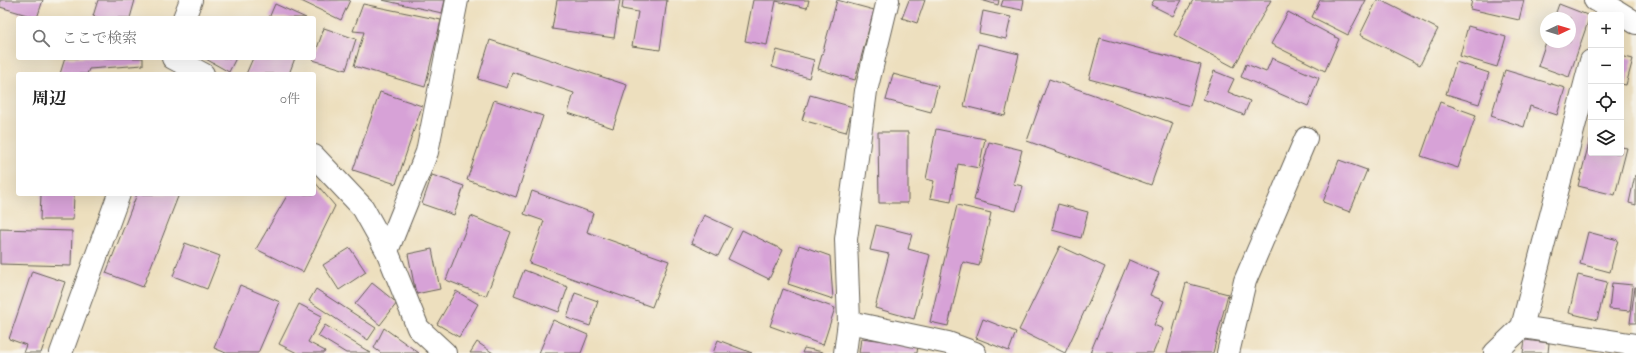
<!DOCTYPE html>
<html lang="ja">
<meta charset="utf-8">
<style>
:root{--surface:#fff;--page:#f2f2f2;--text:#222;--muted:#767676;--line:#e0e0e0}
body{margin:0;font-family:"Sorts Mill Goudy","Noto Serif JP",serif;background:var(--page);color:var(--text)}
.controls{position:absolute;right:12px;top:12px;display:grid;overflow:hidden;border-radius:4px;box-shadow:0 4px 16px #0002}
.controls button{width:36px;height:36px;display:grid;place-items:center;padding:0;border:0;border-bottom:1px solid var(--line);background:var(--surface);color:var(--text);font:20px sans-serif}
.compass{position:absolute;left:1540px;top:12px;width:36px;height:36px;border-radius:50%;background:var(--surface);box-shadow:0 4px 16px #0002;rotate:86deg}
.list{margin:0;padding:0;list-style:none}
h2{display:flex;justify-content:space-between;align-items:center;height:52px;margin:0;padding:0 16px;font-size:17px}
h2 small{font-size:13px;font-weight:400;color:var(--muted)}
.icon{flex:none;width:22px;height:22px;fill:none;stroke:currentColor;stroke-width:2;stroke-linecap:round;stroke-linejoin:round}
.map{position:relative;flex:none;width:1636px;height:353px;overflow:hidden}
.search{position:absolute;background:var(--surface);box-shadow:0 4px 16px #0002;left:16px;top:16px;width:300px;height:44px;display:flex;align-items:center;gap:10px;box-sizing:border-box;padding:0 14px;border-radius:4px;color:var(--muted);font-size:15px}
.panel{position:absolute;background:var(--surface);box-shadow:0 4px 16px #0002;left:16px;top:72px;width:300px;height:124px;border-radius:4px}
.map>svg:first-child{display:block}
.building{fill:#d7a2d7}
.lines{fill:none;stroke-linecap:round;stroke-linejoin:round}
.minor-casing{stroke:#656055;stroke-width:24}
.minor{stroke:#fff;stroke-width:22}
</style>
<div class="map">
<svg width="1636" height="353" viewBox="0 0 1636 353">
<rect width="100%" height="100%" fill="#f7f3e8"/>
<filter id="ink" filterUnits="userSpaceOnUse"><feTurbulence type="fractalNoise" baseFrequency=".025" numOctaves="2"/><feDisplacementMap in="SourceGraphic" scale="8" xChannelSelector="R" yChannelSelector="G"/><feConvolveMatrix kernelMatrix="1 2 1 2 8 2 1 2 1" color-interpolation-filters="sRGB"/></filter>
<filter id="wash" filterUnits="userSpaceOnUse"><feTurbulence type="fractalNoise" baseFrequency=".012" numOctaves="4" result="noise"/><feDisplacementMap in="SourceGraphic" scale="16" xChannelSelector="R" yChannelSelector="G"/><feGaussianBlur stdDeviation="0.9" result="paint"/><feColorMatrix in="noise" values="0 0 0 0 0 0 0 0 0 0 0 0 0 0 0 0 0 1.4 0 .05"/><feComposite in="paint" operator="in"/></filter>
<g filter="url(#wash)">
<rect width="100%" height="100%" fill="#eddfbe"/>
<g id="blocks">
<path class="building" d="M0,0H43L37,18L0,7Z
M98,0H135L130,18H99L93,16Z
M299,0H350L341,20Z
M382,0H445L442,13Z
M557,0H620L614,38L552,29Z
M623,0H667L660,50L632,46L638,12L622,9Z
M753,0H809L807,8L776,1L767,45L745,41Z
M837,0L874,10L855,80L818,69Z
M909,0H925L917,23L902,18Z
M981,0H999L998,5Z
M1003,0H1024L1022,10L1001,6Z
M1154,0H1182L1173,16L1151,5Z
M1193,0H1271L1234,67L1174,35Z
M1320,0H1366L1348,35L1312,17Z
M1377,0H1380L1438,29L1420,65L1360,35Z
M1472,0H1524L1519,20L1470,9Z
M275,4L306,18H269Z
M363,4L441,20L425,87L354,66L364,32L353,31Z
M1559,4L1590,16L1569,77L1538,66L1546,42H1570V18H1554Z
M983,11L1011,17L1006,39L979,33Z
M1288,12L1339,39L1325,71L1271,44Z
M1468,26L1506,37L1497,67L1460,56Z
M324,28L356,39L346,70L313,60Z
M1100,38L1201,65L1190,106L1089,79Z
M490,40L627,85L613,128L568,113L574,93L512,72L507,88L478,79Z
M978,44L1019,54L1005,116L964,106Z
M777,50L814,60L809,78L772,67Z
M1621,56L1633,59L1626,85L1621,84Z
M65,58H143V65L89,69L87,74H60Z
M204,58H236L229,72Z
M253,58H295L289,74H246Z
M1272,58L1319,78L1308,106L1241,77L1246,64L1266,72Z
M1456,62L1489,73L1479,104L1446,94Z
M1505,70L1565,88L1557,115L1530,106L1524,127L1491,116Z
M1214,71L1234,79L1228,92L1250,101L1244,115L1203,99Z
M893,74L938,86L931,112L886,100Z
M1049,79L1173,123L1151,185L1027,141Z
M380,92L422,106L396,184L353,170Z
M810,95L853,107L846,132L802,120Z
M494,100L543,116L516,197L467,180Z
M1440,102L1476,115L1458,168L1421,156Z
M936,129L985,139L979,168L958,164L951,202L930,198L934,181L926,179Z
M878,132H908V203H879Z
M1590,139H1591V153H1621V147L1627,148L1615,195L1578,186Z
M989,142L1022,150L1013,184L1023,186L1016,211L974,200Z
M1339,160L1367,170L1350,212L1323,202Z
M432,175L464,186L454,215L422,204Z
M1635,175L1636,176V205L1629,203Z
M314,181L335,206L303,272L256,249L288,194H314Z
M532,191L593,213L587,232L669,261L652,307L529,263L544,221L524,214Z
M41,194L74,195L73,220H40Z
M137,194H179L143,287L106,273Z
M1058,204L1088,212L1081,238L1052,230Z
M957,205L991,213L979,266L963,262L948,326L930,322Z
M704,215L732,228L718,256L691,243Z
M471,216L511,232L486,296L446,280Z
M876,225L912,234L908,249L930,255L914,319L875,308L889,254L870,250Z
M0,229L72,231L71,266L0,264Z
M742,230L783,250L769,279L728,259Z
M1588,232L1618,240L1610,272L1580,264Z
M185,243L220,256L207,289L173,276Z
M799,245L830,256L833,299L788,284Z
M1060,246L1105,267L1065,353L1019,330Z
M350,248L366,272L339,290L323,265Z
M432,249L440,289L416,294L408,254Z
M1129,260L1159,273L1150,295L1164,301L1154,325L1163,329L1153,353H1090Z
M524,270L568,287L559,312L514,295Z
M32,271L65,282L41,353H23L26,345L9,339Z
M1578,275L1607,282L1597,320L1569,313Z
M372,283L397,303L380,325L355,304Z
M1186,283L1228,294L1213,353H1167Z
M1612,283L1633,285L1630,311L1609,309Z
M240,285L280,302L258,353H226L214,348Z
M1635,287H1636V323H1630Z
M316,289L376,328L368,340L309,301Z
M783,289L835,308L823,345L770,326Z
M456,291L478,304L459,337L437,324Z
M575,293L598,301L590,326L567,318Z
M299,304L322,316L308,342L325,351L324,353H297L279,344Z
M983,319L1016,332L1009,351L976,338Z
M553,320L588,335L581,353H539Z
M325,325L371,353H346L318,336Z
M384,328L419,353H381L374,348Z
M861,338L918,345L917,353H859Z
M718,340L752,353H713Z
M1525,340L1549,343L1548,353H1523Z
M477,342L493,353H470Z
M804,348L823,352V353H802Z"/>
</g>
</g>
<g filter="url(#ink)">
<use href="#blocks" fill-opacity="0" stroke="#656055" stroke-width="1"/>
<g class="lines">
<g class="minor-casing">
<path id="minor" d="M1595,0L1607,5L1636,23
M184,18L191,0
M173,58L203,74
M1591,61L1522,327L1636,345
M314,156L363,208L387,251L418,328L445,353
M387,251L427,152L457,0
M849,322L948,343L975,353
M61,353L119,194
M845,353L849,322L846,239L866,91L888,0
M1228,353L1245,281L1306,138
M1495,353L1522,327"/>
</g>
<use href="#minor" class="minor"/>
</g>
</g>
</svg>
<div class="controls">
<button>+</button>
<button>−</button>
<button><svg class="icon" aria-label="locate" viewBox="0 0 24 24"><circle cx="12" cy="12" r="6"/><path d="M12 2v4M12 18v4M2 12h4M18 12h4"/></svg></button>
<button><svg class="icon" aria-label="layers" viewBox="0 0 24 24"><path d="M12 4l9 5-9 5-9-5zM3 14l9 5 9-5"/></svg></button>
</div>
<svg class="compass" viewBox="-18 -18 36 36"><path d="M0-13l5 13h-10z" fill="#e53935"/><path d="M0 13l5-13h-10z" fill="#767676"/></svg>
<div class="search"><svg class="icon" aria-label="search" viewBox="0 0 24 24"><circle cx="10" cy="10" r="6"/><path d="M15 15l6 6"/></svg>ここで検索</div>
<section class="panel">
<h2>周辺<small>0件</small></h2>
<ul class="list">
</ul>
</section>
</div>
